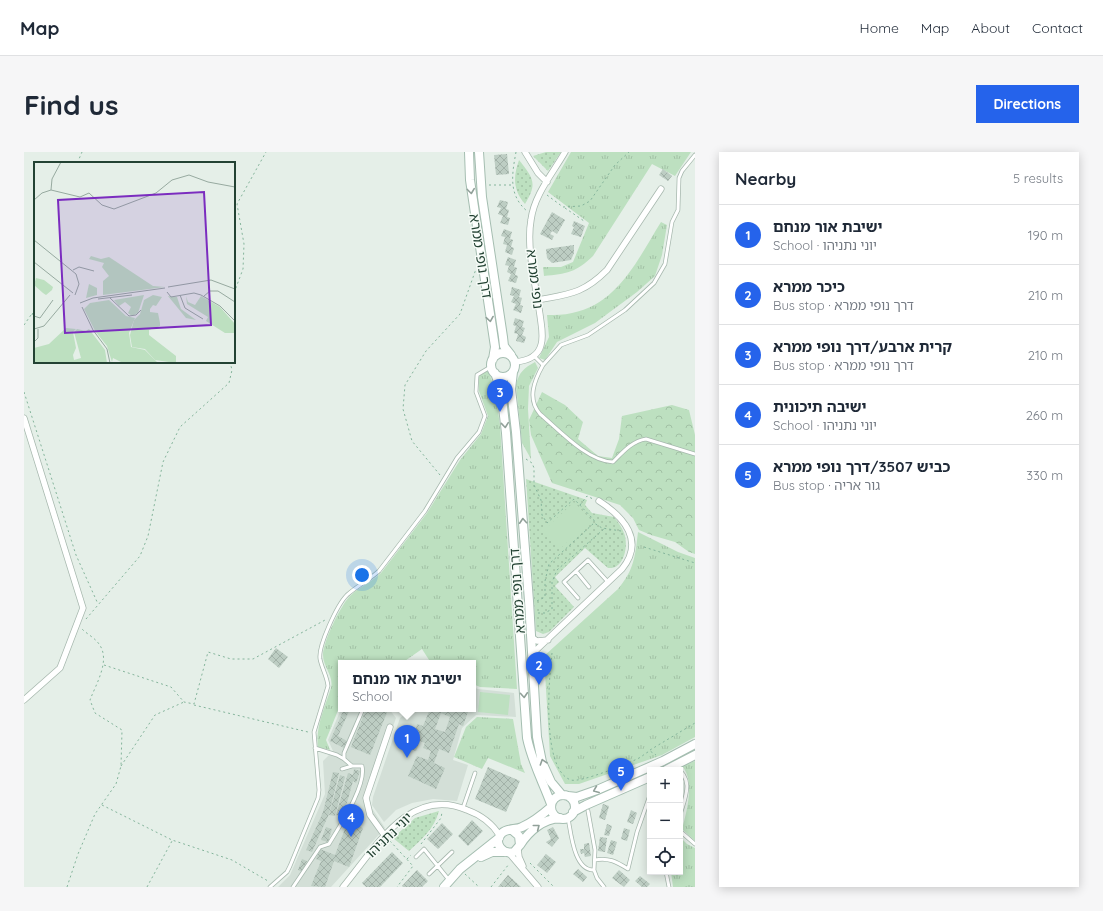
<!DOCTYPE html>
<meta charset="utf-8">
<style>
:root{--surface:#fff;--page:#f6f6f7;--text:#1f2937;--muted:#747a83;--line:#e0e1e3;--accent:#2563eb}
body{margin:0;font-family:Quicksand,"Noto Sans Hebrew",sans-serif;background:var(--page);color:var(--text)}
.controls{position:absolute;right:12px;bottom:12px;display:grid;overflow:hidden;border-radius:0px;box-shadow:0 2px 10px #0003}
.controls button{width:36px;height:36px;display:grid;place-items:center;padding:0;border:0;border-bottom:1px solid var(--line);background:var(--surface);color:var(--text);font:20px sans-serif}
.you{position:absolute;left:338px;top:423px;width:14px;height:14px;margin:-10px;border:3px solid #fff;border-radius:50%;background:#1a73e8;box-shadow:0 0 0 6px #1a73e833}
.badge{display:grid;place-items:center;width:26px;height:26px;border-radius:50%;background:var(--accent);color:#fff;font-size:13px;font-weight:700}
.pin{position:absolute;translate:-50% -33px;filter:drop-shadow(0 1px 2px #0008)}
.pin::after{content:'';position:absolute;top:21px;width:14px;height:12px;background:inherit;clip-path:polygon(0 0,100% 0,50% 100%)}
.popup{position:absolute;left:314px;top:508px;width:138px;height:52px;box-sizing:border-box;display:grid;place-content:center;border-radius:0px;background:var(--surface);filter:drop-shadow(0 1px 3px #0005);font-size:13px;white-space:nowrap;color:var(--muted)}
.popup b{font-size:15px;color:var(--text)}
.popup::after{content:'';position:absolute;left:50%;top:100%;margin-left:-8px;border:8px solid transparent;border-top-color:var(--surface)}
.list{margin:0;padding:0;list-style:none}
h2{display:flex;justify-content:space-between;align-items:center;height:52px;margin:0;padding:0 16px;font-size:17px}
h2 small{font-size:13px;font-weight:400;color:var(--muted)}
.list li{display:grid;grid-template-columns:26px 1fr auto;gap:12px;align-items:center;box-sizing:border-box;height:60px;padding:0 16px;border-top:1px solid var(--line)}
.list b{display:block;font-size:15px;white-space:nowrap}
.list p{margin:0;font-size:13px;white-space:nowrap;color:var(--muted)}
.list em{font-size:13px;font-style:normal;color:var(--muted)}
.icon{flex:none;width:22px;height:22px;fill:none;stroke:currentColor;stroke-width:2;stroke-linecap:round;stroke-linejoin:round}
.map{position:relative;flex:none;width:671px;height:735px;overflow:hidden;border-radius:0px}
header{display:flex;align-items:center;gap:24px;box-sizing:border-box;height:56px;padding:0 20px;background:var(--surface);border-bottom:1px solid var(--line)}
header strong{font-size:19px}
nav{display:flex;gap:22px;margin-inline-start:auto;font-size:14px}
.intro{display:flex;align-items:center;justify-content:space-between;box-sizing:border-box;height:96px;padding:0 24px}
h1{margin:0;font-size:28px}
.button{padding:10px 18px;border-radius:0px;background:var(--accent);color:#fff;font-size:14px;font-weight:700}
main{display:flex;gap:24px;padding:0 24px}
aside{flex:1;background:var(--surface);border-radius:0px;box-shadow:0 2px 10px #0003}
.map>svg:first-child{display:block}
.built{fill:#d3dfd7}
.grass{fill:url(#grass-tufts)}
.forest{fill:url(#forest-crowns)}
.park{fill:url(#park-dots)}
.pitch{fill:#bde0c0}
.building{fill:url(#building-cross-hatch);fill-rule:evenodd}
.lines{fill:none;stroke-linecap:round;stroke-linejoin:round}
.lane-casing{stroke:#a7b8ae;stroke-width:4.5}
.street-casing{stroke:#a7b8ae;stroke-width:7}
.secondary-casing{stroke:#a5beb1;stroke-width:10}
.path{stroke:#84b49b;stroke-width:1;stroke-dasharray:2 3;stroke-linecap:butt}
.lane{stroke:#fff;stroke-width:3}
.street{stroke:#fff;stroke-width:5.5}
.secondary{stroke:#fff;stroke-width:8}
.oneway{stroke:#91a099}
.labels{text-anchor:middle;stroke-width:3;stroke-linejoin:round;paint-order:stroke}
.street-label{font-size:14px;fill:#234233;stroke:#f6fbf7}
.inset-road{fill:none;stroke:#97aaa0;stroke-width:1}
.view{fill:#7b2cbf;fill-opacity:0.15;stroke:#7b2cbf;stroke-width:2}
.inset-edge{fill:none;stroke:#234233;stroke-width:2}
</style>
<header>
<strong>Map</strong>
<nav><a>Home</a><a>Map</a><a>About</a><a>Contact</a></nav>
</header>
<div class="intro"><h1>Find us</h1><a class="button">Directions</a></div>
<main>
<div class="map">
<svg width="671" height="735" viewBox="0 0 671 735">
<defs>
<pattern id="grass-tufts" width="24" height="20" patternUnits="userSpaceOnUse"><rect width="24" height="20" fill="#bde0c0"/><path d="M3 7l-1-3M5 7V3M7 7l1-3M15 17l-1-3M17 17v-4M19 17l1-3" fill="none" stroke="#a2c1a5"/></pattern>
<pattern id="forest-crowns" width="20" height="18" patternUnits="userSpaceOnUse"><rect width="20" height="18" fill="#bde0c0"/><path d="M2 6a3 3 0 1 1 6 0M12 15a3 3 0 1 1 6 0" fill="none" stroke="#a2c1a5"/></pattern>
<pattern id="park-dots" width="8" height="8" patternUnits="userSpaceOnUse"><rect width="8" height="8" fill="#bde0c0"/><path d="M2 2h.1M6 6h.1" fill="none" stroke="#a2c1a5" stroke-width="1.8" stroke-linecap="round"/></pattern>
<pattern id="building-cross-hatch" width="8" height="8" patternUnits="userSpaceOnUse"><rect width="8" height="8" fill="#bdcdc3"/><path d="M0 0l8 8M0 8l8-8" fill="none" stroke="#a2b1a8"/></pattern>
</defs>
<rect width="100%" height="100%" fill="#e5efe8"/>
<path class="built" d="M449,535L454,537L490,541L492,565L452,563L438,576L429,608L444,613L433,649L409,647L388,651L372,658L360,670L348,653L349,645L376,566L388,557H449Z
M317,557H365L372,566L345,645L347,655L361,676L307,735H254L266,723L301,642L299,609L309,599L304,588Z"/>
<path class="grass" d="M547,0H667L651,24L628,12L569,104C553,120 542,122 520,124L519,115H537L549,110L565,71L524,40Z
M637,70L643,73L638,103L631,124L613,140L571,171L533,190L521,208L515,206L525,185L523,163C531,163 540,163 548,161C594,152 614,107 637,70Z
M511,210L514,216L505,234L504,257L507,307L498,291L492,233C495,220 500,216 511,210Z
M460,220H465L471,239L476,273L493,537L456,535L449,532V511H407L398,497L378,511H317V551L302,588L306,598L294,595C291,575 301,555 307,536C310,524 299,515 299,503C299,490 316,455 325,445C335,435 347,430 357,421L403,361L436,308L457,282L464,264L455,239V224Z
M614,380L654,400L671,406V585L638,603L555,632H541L526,604L520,504L594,437C610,418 611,405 614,380Z
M453,565L489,567L497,612L501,621L464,606L458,617L430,605L442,575Z
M671,609V689L658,677C663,659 671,628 658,614Z
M656,685L663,692L671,696V735H649L647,720H656Z"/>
<path class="forest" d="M518,240L541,253L559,270L554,287L574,304L588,306L595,287L598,264L648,253L665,258L671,283V402L665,400L651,390L627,383L615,378L609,366L596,353L528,331L507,283L505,268Z"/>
<path class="park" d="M522,0H537L524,19L509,4Z
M495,8C509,26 514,31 501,52C489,38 489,25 495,8Z
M502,327L563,348L561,353L568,361L590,365C594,370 598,375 600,381C605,393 600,418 584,416L561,396L531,425L535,430L531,434L550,455L525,480L519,482L512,479Z
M415,659C410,677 398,687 385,699L369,686L391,666Z"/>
<path class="pitch" d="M550,350L567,368L536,397L519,379Z
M456,540L486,543L484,563L454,560Z"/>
<path class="building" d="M483,2L485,22L472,23L470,3Z
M639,17L648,24L644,29L635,23Z
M476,48L484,50L482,57L485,58L483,65L486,66L484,73L476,71L479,64L474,62L477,56L473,55Z
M528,60L541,68L533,82L528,79L526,82L530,84L528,88L516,82Z
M550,69L561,74L557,85L547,82L550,75L548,74Z
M480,77L488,80L486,87L489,88L487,95L490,96L488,103L481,100L483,93L479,92L481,85L477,84Z
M550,93V101L547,108L528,111L523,106L522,97Z
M484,105L492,108L490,115L493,116L491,123L494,124L492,131L484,129L487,122L483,120L485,114L481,113Z
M488,135L497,138L495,145L498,146L496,153L499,154L497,161L489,158L492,152L487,150L490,144L486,143Z
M491,166L500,169L498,175L501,176L498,183L502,185L500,191L492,189L494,182L490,181L492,174L489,173Z
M252,496L264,505L255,516L244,507Z
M320,557H326L314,584L323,589L320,596L306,589Z
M342,557L364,558L346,603L327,595Z
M406,557H445L439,574L435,572L425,601L415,597L410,611L421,616L412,637L384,624L393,604L404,608L407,599L399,596L401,591L396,589L392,599L381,595L388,575L392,577L393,572L399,574ZM417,561L426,565L421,580L411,577Z
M464,615L496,629L482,660L451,647Z
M330,617L336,619L332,631L329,629L319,665L312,663L324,621L329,623Z
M309,620L315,621L305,662L288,700L282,698L299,660Z
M316,623L321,625L311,664L305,663Z
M579,652L585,654L581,668L575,666Z
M607,658L613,661L609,672L603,670Z
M327,661L339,666L335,674L339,676L325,715L310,709L301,735L287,734L297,709L292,707L296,697L311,703Z
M448,668L459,679L444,694L434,684Z
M418,671L429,682L414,697L403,687Z
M583,672L588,674L585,684L580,683Z
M302,675L308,677L304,690L297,688Z
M529,675L535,686L528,695L522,690L527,687L523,678Z
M600,676L606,678L603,689L597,687Z
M576,685L583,686L581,700L574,699Z
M587,688L593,690L589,703L583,701Z
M565,691L567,704L561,705L560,701L557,702L556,697H560V692Z
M368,700L379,711L356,735H342L338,731Z
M522,702L532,710L523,721L513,713Z
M278,707L283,709L279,720L274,718Z
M554,717L563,725L559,730L549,722Z
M393,718L404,729L398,735H379L378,734Z
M595,718L606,728L600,735L588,726Z
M484,723L497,735H474Z
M616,724L626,732L623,735H618L611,729Z"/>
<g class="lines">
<g class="lane-casing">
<path id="lane" d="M510,204L519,213C510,229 503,247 516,262C535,278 563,309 589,310C598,301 608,289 622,287L671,302
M519,213L537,193L564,183L601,158L630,131L641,112L648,70L654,58L655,26L658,19L671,3
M552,419L565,435
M554,446L540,430L564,408L584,430
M291,596L313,603L320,607
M651,614C670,628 662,643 656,663
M318,617L328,614
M439,656L451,621
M564,659L571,698L570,718L573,726L580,735
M544,666C547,681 550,719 570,718
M656,679L671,692
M392,705L400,697L425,728
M571,708C584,705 593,710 604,717L613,680L626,643
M642,720L645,735
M405,722L428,700
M246,735L263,720L266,714L294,646L295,638L290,580L304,534C303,524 298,517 296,507C294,494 313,453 323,443C333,434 345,428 355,419L401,359L433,306L455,280L461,264L452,240L453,223L468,214
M269,735L296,695L305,692C315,675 343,633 338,614H328L320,607V601L339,557"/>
</g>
<g class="street-casing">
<path id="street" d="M501,0L514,21L523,30
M514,148C545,142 559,142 583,118L637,37
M491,210C502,209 514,205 517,193C520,184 517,172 516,163C512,135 502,95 507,68C510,43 529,21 541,0
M0,266L59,456L36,516L0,548
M507,485L513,489L524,488
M509,501L598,417C621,389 600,365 575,349
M361,684L346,663L342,646L366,575
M494,697L495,705L499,714
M485,701L514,735
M319,735C350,698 385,633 443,658C457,663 468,671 476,684"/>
</g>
<g class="secondary-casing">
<path id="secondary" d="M445,0L446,28L471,195L469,207
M455,0L458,45L479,185L480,194L487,203
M467 213a12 12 0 1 1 24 0a12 12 0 1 1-24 0Z
M489,220L487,237L492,280L505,449L513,585L518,610L527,630L538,643
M471,221L477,238L482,281L503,586C508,610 519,630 527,652
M642,618L671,603
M527 655a12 12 0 1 1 24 0a12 12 0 1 1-24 0Z
M544,644L553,645L573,638L639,609L671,592
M549,660L562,653L626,625
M488,678L495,684L496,693L490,700C479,703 468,691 478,681C483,676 492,678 498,675C509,670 518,663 527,655
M496,693C505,679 519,667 536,666
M457,705L468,700H480
M420,735L436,717L475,686"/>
</g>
<path class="path" d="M492,0C488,22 484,43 503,59
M56,11L55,7L58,0
M465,33H488
M523,43L539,55L557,54L566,49L591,13L605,0
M541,56L560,69
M210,141L219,117L220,92L213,52L242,0
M8,163L11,154
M0,173L7,163L11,165
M0,240L52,403L74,452
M502,307L508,311L510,316V333L517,348L518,363L523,371L550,347L570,368V370
M416,323L388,289L379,257L381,233L402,199L436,162L452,117
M556,353L563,344L569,347
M620,395L671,411
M513,449L521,445V429L525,412L570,371L578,376L597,379
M514,461H521L528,457V430L533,418L581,376
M62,467L116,404L124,384L139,310L156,275L205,231L208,218L206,210
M528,501C525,526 517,618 547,628C556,631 603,612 613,607C618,605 621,601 626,599L632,603
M80,513L147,535L160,550L170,552L184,500L207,507H229L303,467
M170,553L284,580
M626,598L671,571
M97,614L131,563L160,550
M78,653L148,688L208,708L244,729
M366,689L389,714L373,735
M397,692L417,666L418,660
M383,707L387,703
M506,711L530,735
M441,722L455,735
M43,735L54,702L71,662L92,632L97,614L98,578L71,561L66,548C72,532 87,508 75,492C71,486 63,482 58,477
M123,735L148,689
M467,735L485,712"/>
<use href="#lane" class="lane"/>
<use href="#street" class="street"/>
<use href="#secondary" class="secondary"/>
</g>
<defs><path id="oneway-chevron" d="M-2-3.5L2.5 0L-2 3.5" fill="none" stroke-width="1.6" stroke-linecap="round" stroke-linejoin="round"/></defs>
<g class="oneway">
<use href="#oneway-chevron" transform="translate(447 39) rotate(83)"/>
<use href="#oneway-chevron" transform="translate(466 167) rotate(81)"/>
<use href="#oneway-chevron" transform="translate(481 273) rotate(84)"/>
<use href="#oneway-chevron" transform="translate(499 369) rotate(-94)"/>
<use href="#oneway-chevron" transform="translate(500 543) rotate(86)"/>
<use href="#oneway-chevron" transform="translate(519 610) rotate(-108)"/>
<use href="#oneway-chevron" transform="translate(572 638) rotate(158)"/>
<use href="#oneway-chevron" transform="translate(513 675) rotate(-38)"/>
</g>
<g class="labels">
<g class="street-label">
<text transform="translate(457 104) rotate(81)" y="5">דרך נופי ממרא</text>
<text transform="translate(511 127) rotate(83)" y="5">נופי ממרא</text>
<text transform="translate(493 439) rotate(-94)" y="5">דרך נופי ממרא</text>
<text transform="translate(365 683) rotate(-44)" y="5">יוני נתניהו</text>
</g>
</g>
<g transform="translate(10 10)">
<rect width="201" height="201" fill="#e5efe8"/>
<path d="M57,94L67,97L75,95L119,124L131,125L69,133V119L75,114L68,105L70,101L55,97ZM55,122L63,126V133L52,136ZM134,134L143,135L147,147L162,158L152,156ZM152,134L154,140L161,143L167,134L186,145L201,162V171H191L172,159L174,155L153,142ZM75,138L92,154L101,156L95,171L97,185L111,188L124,201H89L79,196L78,200L73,184L61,169L50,147L56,141ZM32,166L42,167L39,170L42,186L39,193L40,198L47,196L40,170L43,167L52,169L55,167L71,188L73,201H0V186L15,182Z" fill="#bde0c0"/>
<path d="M119,133L128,135L122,144L119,143L116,147V150L124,151L126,161V164L115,168V173L142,194V201L121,198L111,187L98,185L96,173L100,158L106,152L110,138Z" fill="#bde0c0"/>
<path d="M2,116L10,118L19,125L18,128L12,133L9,131L0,123ZM110,133L104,151L98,154L94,151L97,145L91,140L85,144L80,138Z" fill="#bde0c0"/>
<path class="inset-road" d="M17,28L18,17L27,0M0,38L8,31L17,28L46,35L55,31L68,43L80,47L122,31L138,18L155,13L174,20L201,25M0,78L42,112L45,122L41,133M0,100L39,131M39,108L45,105L60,109M134,125L177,118L201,127M133,130L137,135L160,131L167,133L186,144L201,159M146,133L151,146L169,157M170,134L176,129H184L201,140M76,136L95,154L102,153L107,148M64,137L98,133M46,141L59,136L131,126M48,145L59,168L73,187L76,201M0,154L6,156L19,138M0,167L10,164L36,133M0,180L4,176V167"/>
<path class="view" d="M170,30L177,163L31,171L24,38Z"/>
<rect width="201" height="201" class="inset-edge"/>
</g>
</svg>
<div class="controls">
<button>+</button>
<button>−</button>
<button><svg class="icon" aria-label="locate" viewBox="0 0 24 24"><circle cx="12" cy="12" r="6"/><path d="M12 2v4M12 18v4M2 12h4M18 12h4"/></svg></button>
</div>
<div class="you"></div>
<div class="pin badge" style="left:383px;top:606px">1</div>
<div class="popup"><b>ישיבת אור מנחם</b>School</div>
<div class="pin badge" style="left:515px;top:533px">2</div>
<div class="pin badge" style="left:476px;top:260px">3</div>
<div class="pin badge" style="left:327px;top:685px">4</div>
<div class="pin badge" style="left:597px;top:639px">5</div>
</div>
<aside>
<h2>Nearby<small>5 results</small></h2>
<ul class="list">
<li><span class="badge">1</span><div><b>ישיבת אור מנחם</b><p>School · יוני נתניהו</p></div><em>190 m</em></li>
<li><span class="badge">2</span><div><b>כיכר ממרא</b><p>Bus stop · דרך נופי ממרא</p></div><em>210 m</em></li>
<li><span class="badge">3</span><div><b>קרית ארבע/דרך נופי ממרא</b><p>Bus stop · דרך נופי ממרא</p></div><em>210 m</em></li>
<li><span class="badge">4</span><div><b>ישיבה תיכונית</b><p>School · יוני נתניהו</p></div><em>260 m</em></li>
<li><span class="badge">5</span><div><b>כביש 3507/דרך נופי ממרא</b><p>Bus stop · גור אריה</p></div><em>330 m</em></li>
</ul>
</aside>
</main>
